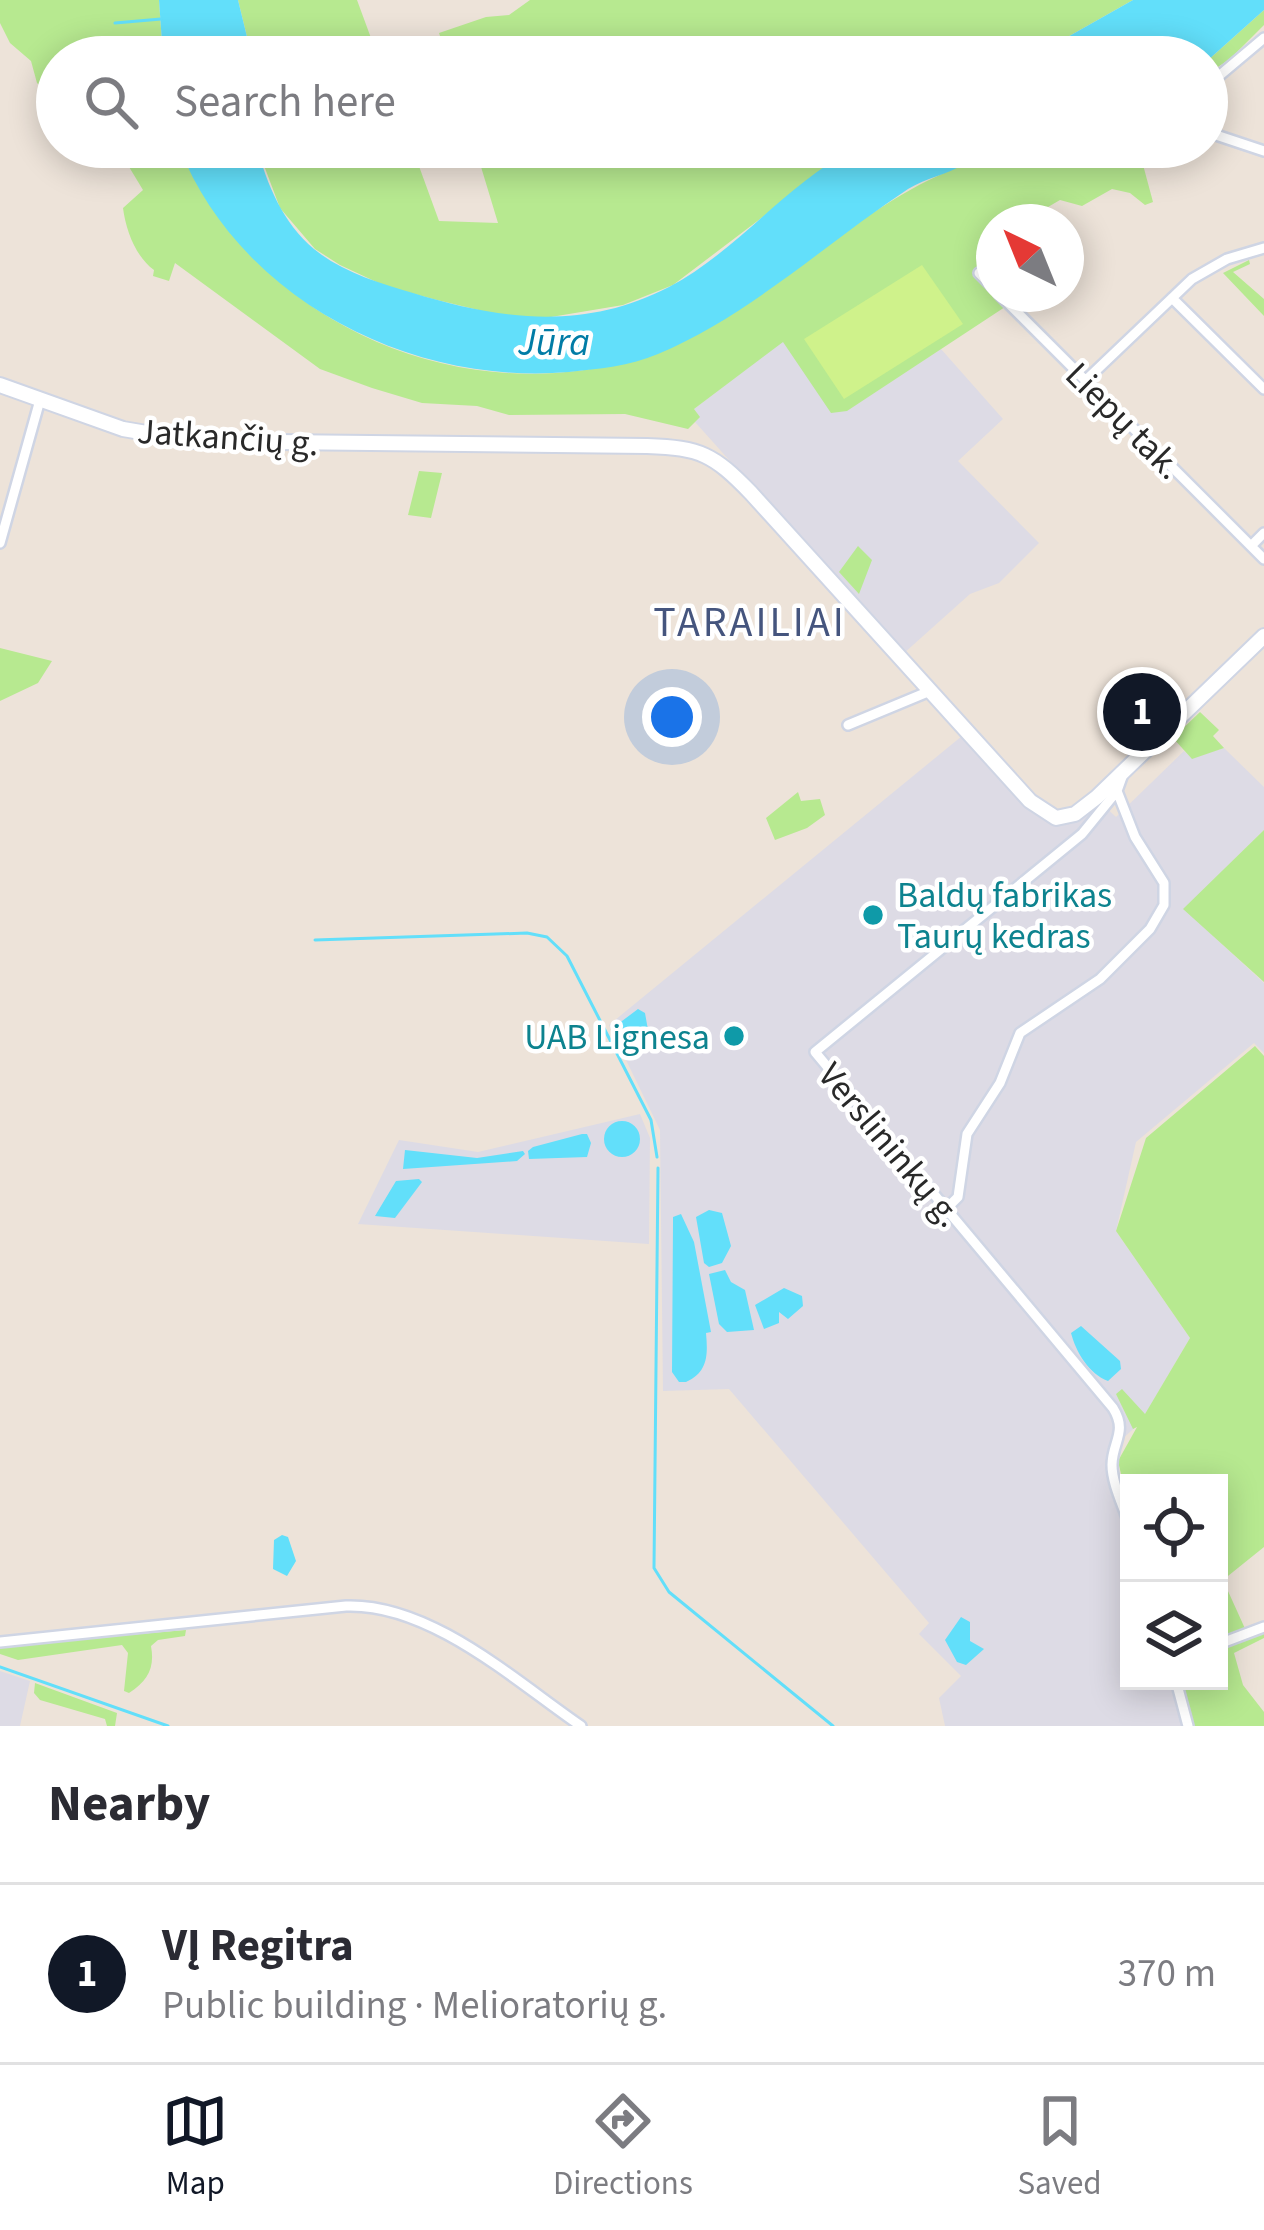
<!DOCTYPE html>
<meta charset="utf-8">
<style>
:root{--surface:#fff;--page:#f2f2f3;--text:#2b2b33;--muted:#7c7c81;--line:#e1e1e2;--accent:#111827}
body{margin:0;font-family:"Source Sans 3",sans-serif;background:var(--page);color:var(--text)}
.controls{position:absolute;right:36px;bottom:36px;display:grid;overflow:hidden;border-radius:0px;box-shadow:0 6px 30px #0003}
.controls button{width:108px;height:108px;display:grid;place-items:center;padding:0;border:0;border-bottom:3px solid var(--line);background:var(--surface);color:var(--text);font:60px sans-serif}
.compass{position:absolute;left:976px;top:204px;width:108px;height:108px;border-radius:50%;background:var(--surface);box-shadow:0 6px 30px #0003;rotate:317deg}
.you{position:absolute;left:672px;top:717px;width:42px;height:42px;margin:-30px;border:9px solid #fff;border-radius:50%;background:#1a73e8;box-shadow:0 0 0 18px #1a73e833}
.badge{display:grid;place-items:center;width:78px;height:78px;border-radius:50%;background:var(--accent);color:#fff;font-size:39px;font-weight:700}
.pin{position:absolute;translate:-50% -50%;border:6px solid #fff;box-shadow:0 3px 12px #0006}
.list{margin:0;padding:0;list-style:none}
h2{display:flex;justify-content:space-between;align-items:center;height:156px;margin:0;padding:0 48px;font-size:51px}
h2 small{font-size:39px;font-weight:400;color:var(--muted)}
.list li{display:grid;grid-template-columns:78px 1fr auto;gap:36px;align-items:center;box-sizing:border-box;height:180px;padding:0 48px;border-top:3px solid var(--line)}
.list b{display:block;font-size:45px;white-space:nowrap}
.list p{margin:0;font-size:39px;white-space:nowrap;color:var(--muted)}
.list em{font-size:39px;font-style:normal;color:var(--muted)}
.icon{flex:none;width:66px;height:66px;fill:none;stroke:currentColor;stroke-width:2;stroke-linecap:round;stroke-linejoin:round}
.map{position:relative;flex:none;width:1264px;height:1726px;overflow:hidden}
.search{position:absolute;background:var(--surface);box-shadow:0 6px 30px #0003;left:36px;right:36px;top:36px;height:132px;display:flex;align-items:center;gap:30px;box-sizing:border-box;padding:0 42px;border-radius:66px;color:var(--muted);font-size:45px}
.sheet{height:336px;background:var(--surface)}
nav{display:flex;justify-content:space-around;align-items:center;box-sizing:border-box;height:168px;border-top:3px solid var(--line);background:var(--surface);font-size:33px;color:var(--muted)}
nav a{display:grid;justify-items:center;gap:6px}
nav .on{color:var(--accent)}
.map>svg:first-child{display:block}
.industrial{fill:#dddbe5}
.green{fill:#b7e990}
.pitch{fill:#cff28b}
.water{fill:#62dffa}
.lines{fill:none;stroke-linecap:round;stroke-linejoin:round}
.stream{stroke:#62dffa;stroke-width:3}
.street-casing{stroke:#cfd5e4;stroke-width:14}
.secondary-casing{stroke:#cfd5e4;stroke-width:18}
.street{stroke:#fff;stroke-width:9}
.secondary{stroke:#fff;stroke-width:14}
.culture-dot{fill:#0f9aa8;stroke:#fff;stroke-width:4.5}
.labels{text-anchor:middle;stroke-width:9;stroke-linejoin:round;paint-order:stroke}
.street-label{font-size:36px;fill:#292929;stroke:#fff}
.culture-label{font-size:36px;fill:#0d838f;stroke:#fff;text-anchor:start}
.water-label{font-size:39px;font-style:italic;fill:#017ca6;stroke:#fff}
.quarter-label{font-size:42px;letter-spacing:3px;fill:#45557e;stroke:#fff}
</style>
<div class="map">
<svg width="1264" height="1726" viewBox="0 0 1264 1726">
<rect width="100%" height="100%" fill="#ede3d9"/>
<path class="industrial" d="M783,341L848,410L941,349L1003,419L958,461L1039,543L999,583L970,594L903,654L695,422L699,417L694,409Z
M962,736L1034,812L1060,825L1076,820L1100,802L1116,817L1184,751L1192,758L1224,748L1264,787V830L1184,909L1264,983V1053L1254,1043L1136,1142L1116,1231L1190,1338L1140,1423L1121,1440L1112,1466L1129,1524V1681H1176L1188,1726H945L939,1698L961,1676L919,1634L929,1623L729,1389L663,1391L660,1130L609,1025Z
M640,1114L650,1138L649,1244L358,1224L399,1140L478,1152Z
M0,1671L30,1681L20,1726H0Z"/>
<path class="green" d="M0,0H159L163,57H57V101L37,83L31,61L10,43L0,23Z
M238,0H357L378,57H246L248,41Z
M530,0H1133L1041,52L1018,51L1001,57H447L439,33L486,17L509,15Z
M1264,10V25L1230,59L1207,74V61Z
M117,147H179L185,163C209,196 232,237 261,265C383,383 578,411 723,319C801,270 872,201 958,167C969,162 977,150 988,147C1002,144 1020,147 1034,147C1076,147 1119,147 1161,147L1160,155L1142,161L1153,202L1145,205L1130,193L1112,189L1082,206L1060,200L1036,214V222H994V278L985,287L1005,307L847,411L831,413L783,342L694,409L700,417L688,429L625,414L509,415L477,406L422,403L372,388L320,369L175,263L169,281L153,276L154,270C136,257 126,231 123,208L143,190Z
M257,147H412L439,221L498,223L475,147H855L673,285L623,305L545,318L507,317L433,299L385,286L340,265L315,249L280,208Z
M1249,260L1250,264L1233,272L1264,299V316L1223,273Z
M419,471L442,473L431,518L408,515Z
M858,546L872,560L859,594L839,572Z
M0,648L52,661L38,683L0,701Z
M1200,712L1219,730L1213,736L1224,748L1192,759L1173,738Z
M798,792L801,801L820,799L825,815L807,828L775,840L766,818Z
M1264,830V982L1183,909Z
M1255,1046L1264,1056V1547L1223,1580L1247,1633L1264,1627V1638L1234,1653L1243,1685L1264,1712V1726H1193L1182,1681H1219V1483H1129V1509L1118,1461L1137,1427L1133,1429L1116,1394L1122,1389L1145,1414L1190,1338L1116,1231L1146,1138Z
M186,1630L185,1636L158,1640L151,1646C155,1668 148,1681 129,1693L124,1691L128,1653L122,1645L18,1660L0,1654V1646Z
M35,1683L117,1713L115,1726H107L105,1719L40,1700L34,1693Z"/>
<path class="pitch" d="M922,265L963,324L844,399L804,339Z"/>
<path class="water" d="M159,0H238L248,41L246,57H163Z
M1133,0H1264V10L1207,61V57H1001L1025,50L1041,52Z
M179,147H257C267,185 283,223 314,249C342,272 379,283 413,293C501,320 584,331 669,287C736,252 785,185 852,150C869,141 962,147 987,147C979,152 973,158 966,163C949,174 926,178 908,189C826,243 749,316 658,354C630,366 598,369 569,372C410,386 239,299 179,147Z
M638,1009L645,1013L648,1030L626,1045L614,1027Z
M604 1139a18 18 0 1 1 36 0a18 18 0 1 1-36 0Z
M582,1134H587L591,1143L587,1157L529,1159L528,1151L533,1147Z
M405,1150L477,1158L523,1151L525,1154L517,1161L403,1169Z
M419,1179L422,1182L395,1218L375,1216L396,1181Z
M709,1210L722,1213L731,1246L722,1263L709,1267L704,1263L696,1217Z
M681,1214L694,1242L711,1332L706,1333C708,1355 708,1372 686,1382H679L672,1372L673,1223V1217Z
M725,1270L731,1282L745,1290L754,1330L727,1332L719,1324L709,1274Z
M784,1288L802,1296L803,1306L788,1319L779,1312V1323L764,1329L755,1305Z
M1081,1326L1120,1361L1121,1369L1108,1381C1089,1374 1076,1352 1071,1333Z
M282,1535L288,1537L296,1561L287,1576L273,1569L274,1540Z
M961,1617L970,1622V1641L984,1649L966,1665L957,1662L945,1640Z"/>
<g class="lines">
<path class="stream" d="M115,23L161,19
M315,940L527,933L547,937L567,956L651,1120L657,1157
M658,1168L654,1568L669,1592L833,1726
M0,1667L168,1726"/>
<g class="street-casing">
<path id="street" d="M1207,86L1264,38
M1207,132L1264,151
M979,273L994,288
M999,294L1264,559
M1172,298L1264,389
M1085,381L1192,279L1227,259L1264,248
M0,543L40,400
M1251,546L1264,533
M848,725L930,691
M1122,777L1117,791L1082,834L815,1052L1113,1408C1128,1432 1112,1442 1112,1465C1112,1484 1124,1507 1129,1524
M945,1210L958,1197L967,1134L1000,1083L1020,1033L1100,979L1150,929L1164,905V883L1135,837L1117,791
M0,1642L346,1606C430,1603 514,1680 581,1726
M1219,1644L1264,1627
M1176,1681L1188,1726"/>
</g>
<g class="secondary-casing">
<path id="secondary" d="M0,385L123,429L194,441L647,446C701,448 713,454 751,493L1030,801L1056,818L1075,814L1097,797L1264,636"/>
</g>
<use href="#street" class="street"/>
<use href="#secondary" class="secondary"/>
</g>
<g class="culture-dot">
<circle cx="873" cy="915" r="12"/>
<circle cx="734" cy="1036" r="12"/>
</g>
<g class="labels">
<g class="street-label">
<text transform="translate(1125 420) rotate(45)" y="13">Liepų tak.</text>
<text transform="translate(228 436) rotate(4)" y="13">Jatkančių g.</text>
<text transform="translate(891 1144) rotate(50)" y="13">Verslininkų g.</text>
</g>
<g class="culture-label">
<text x="897" y="907">Baldų fabrikas<tspan x="897" dy="41">Taurų kedras</tspan></text>
<text x="710" y="1049" text-anchor="end">UAB Lignesa</text>
</g>
<g class="water-label">
<text x="554" y="355">Jūra</text>
</g>
<g class="quarter-label">
<text x="750" y="636">TARAILIAI</text>
</g>
</g>
</svg>
<div class="controls">
<button><svg class="icon" aria-label="locate" viewBox="0 0 24 24"><circle cx="12" cy="12" r="6"/><path d="M12 2v4M12 18v4M2 12h4M18 12h4"/></svg></button>
<button><svg class="icon" aria-label="layers" viewBox="0 0 24 24"><path d="M12 4l9 5-9 5-9-5zM3 14l9 5 9-5"/></svg></button>
</div>
<svg class="compass" viewBox="-18 -18 36 36"><path d="M0-13l5 13h-10z" fill="#e53935"/><path d="M0 13l5-13h-10z" fill="#7c7c81"/></svg>
<div class="you"></div>
<div class="pin badge" style="left:1142px;top:712px">1</div>
<div class="search"><svg class="icon" aria-label="search" viewBox="0 0 24 24"><circle cx="10" cy="10" r="6"/><path d="M15 15l6 6"/></svg>Search here</div>
</div>
<section class="sheet">
<h2>Nearby<small></small></h2>
<ul class="list">
<li><span class="badge">1</span><div><b>VĮ Regitra</b><p>Public building · Melioratorių g.</p></div><em>370 m</em></li>
</ul>
</section>
<nav>
<a class="on"><svg class="icon" aria-label="map" viewBox="0 0 24 24"><path d="M3 6l6-2 6 2 6-2v14l-6 2-6-2-6 2zM9 4v14M15 6v14"/></svg>Map</a>
<a><svg class="icon" aria-label="directions" viewBox="0 0 24 24"><path d="M12 3l9 9-9 9-9-9zM9 14v-3h6M13 9l2 2-2 2"/></svg>Directions</a>
<a><svg class="icon" aria-label="saved" viewBox="0 0 24 24"><path d="M7 4h10v16l-5-4-5 4z"/></svg>Saved</a>
</nav>
